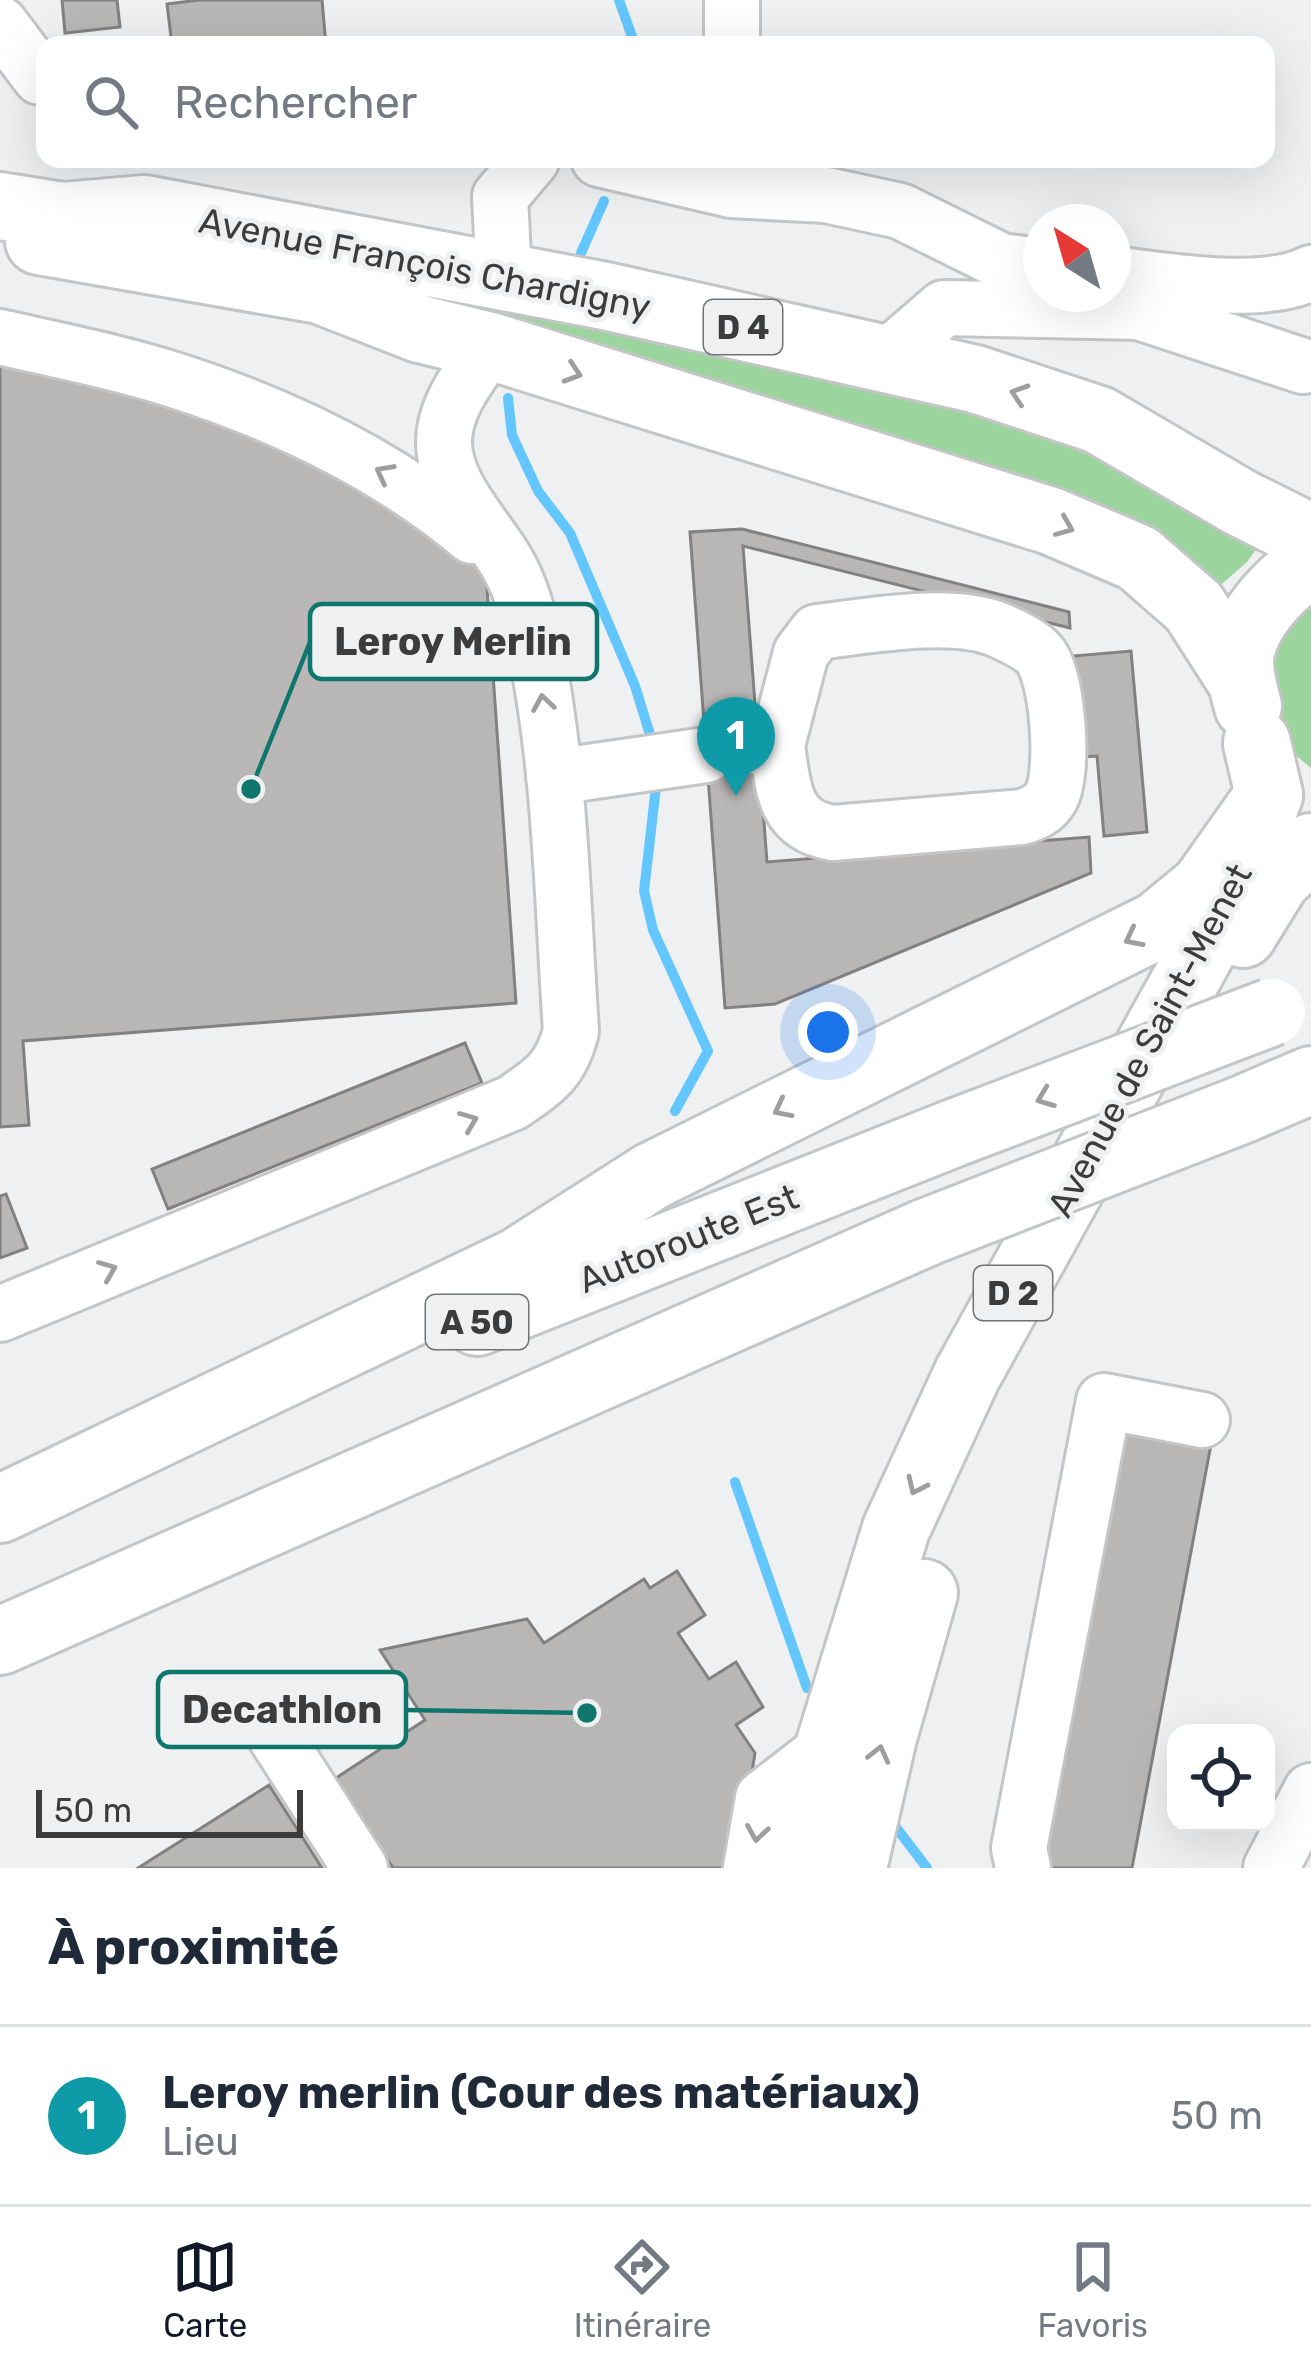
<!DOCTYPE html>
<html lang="fr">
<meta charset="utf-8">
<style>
:root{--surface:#fff;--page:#f6f6f7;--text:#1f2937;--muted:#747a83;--line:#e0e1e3;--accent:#111827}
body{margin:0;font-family:Rubik,sans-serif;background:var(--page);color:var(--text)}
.controls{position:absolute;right:36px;bottom:36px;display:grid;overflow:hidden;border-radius:24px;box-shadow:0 12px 48px #0002}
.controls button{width:108px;height:108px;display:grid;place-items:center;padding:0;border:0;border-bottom:3px solid var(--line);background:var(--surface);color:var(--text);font:60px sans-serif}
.compass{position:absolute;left:1023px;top:204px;width:108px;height:108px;border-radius:50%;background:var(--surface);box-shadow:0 12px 48px #0002;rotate:323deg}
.scale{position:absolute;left:36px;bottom:30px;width:267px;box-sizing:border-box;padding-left:12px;border:6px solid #3c3c3d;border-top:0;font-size:33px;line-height:42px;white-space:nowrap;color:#3c3c3d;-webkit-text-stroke:9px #eef0f1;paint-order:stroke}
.you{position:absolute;left:828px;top:1032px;width:42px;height:42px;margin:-30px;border:9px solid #fff;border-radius:50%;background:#1a73e8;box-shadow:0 0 0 18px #1a73e833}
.badge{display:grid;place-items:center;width:78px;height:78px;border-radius:50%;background:var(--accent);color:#fff;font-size:39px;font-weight:700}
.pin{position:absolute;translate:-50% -99px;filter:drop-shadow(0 3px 6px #0008)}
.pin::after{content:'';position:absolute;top:63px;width:42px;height:36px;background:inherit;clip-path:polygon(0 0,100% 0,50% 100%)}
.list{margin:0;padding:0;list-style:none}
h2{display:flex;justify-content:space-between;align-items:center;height:156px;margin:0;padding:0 48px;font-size:51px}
h2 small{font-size:39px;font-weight:400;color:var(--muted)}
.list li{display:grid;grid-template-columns:78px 1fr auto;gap:36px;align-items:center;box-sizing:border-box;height:180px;padding:0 48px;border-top:3px solid var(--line)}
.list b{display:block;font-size:45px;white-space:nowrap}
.list p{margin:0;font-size:39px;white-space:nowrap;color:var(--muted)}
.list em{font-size:39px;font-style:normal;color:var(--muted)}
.icon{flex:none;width:66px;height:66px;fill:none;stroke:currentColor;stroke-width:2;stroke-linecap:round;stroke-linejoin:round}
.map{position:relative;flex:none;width:1311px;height:1868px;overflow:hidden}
.search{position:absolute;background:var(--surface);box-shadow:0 12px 48px #0002;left:36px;right:36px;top:36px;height:132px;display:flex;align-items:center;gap:30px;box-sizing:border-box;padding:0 42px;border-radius:24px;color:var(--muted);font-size:45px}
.sheet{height:336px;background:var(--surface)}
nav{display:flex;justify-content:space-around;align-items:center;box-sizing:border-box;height:168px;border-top:3px solid var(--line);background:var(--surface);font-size:33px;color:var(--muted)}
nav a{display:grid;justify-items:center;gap:6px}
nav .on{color:var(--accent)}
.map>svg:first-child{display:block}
.green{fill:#9cd49d}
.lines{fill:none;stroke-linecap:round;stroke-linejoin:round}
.stream{stroke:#64c6fe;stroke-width:10}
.building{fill:#b9b7b6;stroke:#828080;stroke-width:3}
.minor-casing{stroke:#c4c5c7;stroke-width:60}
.major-casing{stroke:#c4c5c7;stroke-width:72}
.highway-casing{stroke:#c4c5c7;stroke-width:72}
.minor{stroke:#fff;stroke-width:54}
.major{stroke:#fff;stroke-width:66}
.highway{stroke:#fff;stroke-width:66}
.highway-bridge-casing{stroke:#c4c5c7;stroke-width:72;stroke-linecap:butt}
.highway-bridge{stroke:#fff;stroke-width:66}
.oneway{stroke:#9e9e9e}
.labels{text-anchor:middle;stroke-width:10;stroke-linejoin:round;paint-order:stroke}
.shield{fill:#eef0f1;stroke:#717273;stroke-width:3}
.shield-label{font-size:33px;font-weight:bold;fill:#3c3c3d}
.street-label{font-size:36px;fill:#3c3c3d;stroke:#eef0f1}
.leader{fill:none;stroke:#0f766e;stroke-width:4.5}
.callout-dot{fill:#0f766e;stroke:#eef0f1;stroke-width:4.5}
.callout{fill:#eef0f1;stroke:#0f766e;stroke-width:4.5}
.callout-label{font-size:39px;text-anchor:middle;font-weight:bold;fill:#3c3c3d}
</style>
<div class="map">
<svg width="1311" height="1868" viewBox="0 0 1311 1868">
<rect width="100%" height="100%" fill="#eef0f1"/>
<path class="green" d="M425,292L1023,411L1263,540L1247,562L1216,589L422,300Z
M1311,590V768L1268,732V633Z"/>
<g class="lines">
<path class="stream" d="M619,0L635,45
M581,253L604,201
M508,398L512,435L538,491L570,533L635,686L652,741
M656,787L644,891L653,930L708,1051L675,1111
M735,1482L807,1688
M895,1826L927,1868"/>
</g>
<path class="building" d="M62,0H117L120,27L65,33Z
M199,0H322L326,45H212L211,41L172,45L167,4Z
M0,352L172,394L396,495L486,574L516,1003L23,1041L29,1125L0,1127Z
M742,529L1069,612L1070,628L743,546L767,862L1089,837L1091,873L775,1004L725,1008L690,532Z
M1131,651L1147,832L1104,836L1097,756L1081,757L1073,656Z
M465,1043L482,1083L168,1209L152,1169Z
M6,1194L27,1248L0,1258V1196Z
M1115,1422L1212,1439L1132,1868H1036Z
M677,1571L705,1615L678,1633L709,1679L736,1662L763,1707L736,1725L755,1753L737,1868H393L336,1778L425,1720L380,1650L527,1619L544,1643L644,1579L650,1588Z
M269,1785L322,1868H138Z"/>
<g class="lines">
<g class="minor-casing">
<path id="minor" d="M0,24L40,77H45
M732,45V0
M599,159L731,190V159
M731,190L826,195L900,211L1001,261L1041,266
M1113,274C1166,281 1264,297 1311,273
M504,277L500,197L532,159
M0,337C56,350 115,361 171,379C278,413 386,464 472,536
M885,359L944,308L1139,312L1303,366
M758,747L777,745L801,653L817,632C868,626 952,610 999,630C1012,636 1030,644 1039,654C1058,675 1065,772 1051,797C1044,809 1035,813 1022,817L833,833C783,825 783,787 777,745
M554,777L706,755
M0,1314L512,1103C544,1081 561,1071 571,1031C562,899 561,762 532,632C527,610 518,582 507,563C486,527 445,487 444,444C443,407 470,375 490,346
M263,1717L360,1868
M751,1868L763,1798L829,1747
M1023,1868L1019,1848L1104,1401L1202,1420
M1271,1868L1311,1791"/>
</g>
<g class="major-casing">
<path id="major" d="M0,206L63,216L144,209L605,296L975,379L1099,420L1241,503L1311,538
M39,241L320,290L420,329L490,346L1051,521L1138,558L1194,607L1242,682
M1248,706C1243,688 1237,665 1242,647C1251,614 1283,580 1311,564
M1243,934L1277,879L1311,847
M805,1868L829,1747L896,1529L967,1375L1235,891L1269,795L1257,743
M853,1868L883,1737L924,1593"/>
</g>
<g class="highway-casing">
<path id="highway" d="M1241,1110L1311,1080
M477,1322L954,1133
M0,1509L519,1261L652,1176L1158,925L1204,887L1269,795
M0,1641L927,1232"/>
</g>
<use href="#minor" class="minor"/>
<use href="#major" class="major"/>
<use href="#highway" class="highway"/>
<g class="highway-bridge-casing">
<path id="highway-bridge" d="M954,1133L1272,1012
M927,1232L1241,1110"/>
</g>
<use href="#highway-bridge" class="highway-bridge"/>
</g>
<defs><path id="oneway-chevron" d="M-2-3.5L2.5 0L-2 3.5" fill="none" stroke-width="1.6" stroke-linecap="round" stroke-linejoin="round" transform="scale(3)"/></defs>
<g class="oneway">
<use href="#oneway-chevron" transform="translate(573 373) rotate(18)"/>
<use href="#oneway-chevron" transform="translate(1019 394) rotate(-162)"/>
<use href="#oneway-chevron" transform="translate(384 473) rotate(-152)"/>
<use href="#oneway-chevron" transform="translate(1065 527) rotate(22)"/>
<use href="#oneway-chevron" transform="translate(543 703) rotate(-99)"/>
<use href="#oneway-chevron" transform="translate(1133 938) rotate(153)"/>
<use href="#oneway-chevron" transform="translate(1045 1098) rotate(159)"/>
<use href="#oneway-chevron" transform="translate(782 1109) rotate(153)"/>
<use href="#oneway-chevron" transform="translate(469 1121) rotate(-22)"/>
<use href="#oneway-chevron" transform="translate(108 1270) rotate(-22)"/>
<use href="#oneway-chevron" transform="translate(916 1486) rotate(115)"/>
<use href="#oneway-chevron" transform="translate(879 1754) rotate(-76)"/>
<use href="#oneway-chevron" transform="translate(757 1833) rotate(99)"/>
</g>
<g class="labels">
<g class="shield">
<rect x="704" y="300" width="78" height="54" rx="9"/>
<rect x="974" y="1266" width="78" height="54" rx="9"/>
<rect x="426" y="1295" width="102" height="54" rx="9"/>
</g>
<g class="shield-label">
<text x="743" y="339">D 4</text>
<text x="1013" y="1305">D 2</text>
<text x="477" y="1334">A 50</text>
</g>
<g class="street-label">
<text transform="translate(425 263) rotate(11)" y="13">Avenue François Chardigny</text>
<text transform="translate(1149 1040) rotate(-62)" y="13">Avenue de Saint-Menet</text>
<text transform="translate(688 1238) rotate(-22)" y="13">Autoroute Est</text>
</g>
</g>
<path class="leader" d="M251 789L310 642M587 1713L406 1710"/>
<g class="callout-dot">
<circle cx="251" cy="789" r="12"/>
<circle cx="587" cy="1713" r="12"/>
</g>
<g class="callout">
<rect x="310" y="604" width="287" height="75" rx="12"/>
<rect x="158" y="1672" width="248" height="75" rx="12"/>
</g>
<g class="callout-label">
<text x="453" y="655">Leroy Merlin</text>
<text x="282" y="1723">Decathlon</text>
</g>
</svg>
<div class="controls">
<button><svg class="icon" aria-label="locate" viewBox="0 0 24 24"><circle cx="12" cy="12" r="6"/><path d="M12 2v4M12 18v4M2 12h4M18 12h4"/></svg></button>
</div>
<svg class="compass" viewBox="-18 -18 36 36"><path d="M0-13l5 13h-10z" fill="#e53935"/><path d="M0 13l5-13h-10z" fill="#747a83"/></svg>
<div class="scale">50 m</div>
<div class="you"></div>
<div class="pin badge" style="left:736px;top:796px;background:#0f9aa8">1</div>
<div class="search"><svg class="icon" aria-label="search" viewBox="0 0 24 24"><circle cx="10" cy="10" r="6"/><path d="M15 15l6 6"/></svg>Rechercher</div>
</div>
<section class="sheet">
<h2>À proximité<small></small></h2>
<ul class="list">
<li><span class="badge" style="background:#0f9aa8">1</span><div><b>Leroy merlin (Cour des matériaux)</b><p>Lieu</p></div><em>50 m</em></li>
</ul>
</section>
<nav>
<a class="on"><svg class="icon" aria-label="map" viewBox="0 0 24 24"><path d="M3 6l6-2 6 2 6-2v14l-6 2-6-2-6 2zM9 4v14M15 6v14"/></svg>Carte</a>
<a><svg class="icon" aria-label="directions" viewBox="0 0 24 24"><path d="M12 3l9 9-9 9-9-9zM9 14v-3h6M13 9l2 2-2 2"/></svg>Itinéraire</a>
<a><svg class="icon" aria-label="saved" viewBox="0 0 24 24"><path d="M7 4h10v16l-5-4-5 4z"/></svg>Favoris</a>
</nav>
